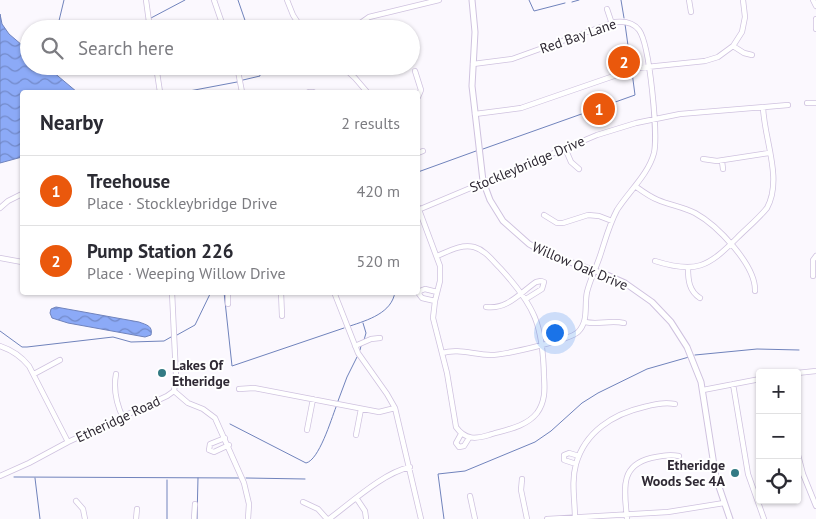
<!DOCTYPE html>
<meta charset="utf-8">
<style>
:root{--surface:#fff;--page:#f7f7f7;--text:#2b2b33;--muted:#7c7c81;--line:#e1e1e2;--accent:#ea580c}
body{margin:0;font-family:"PT Sans",sans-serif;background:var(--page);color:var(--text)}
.controls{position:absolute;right:15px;bottom:15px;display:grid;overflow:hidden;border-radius:5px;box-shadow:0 1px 4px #0004}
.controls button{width:45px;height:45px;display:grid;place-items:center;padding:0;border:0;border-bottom:1px solid var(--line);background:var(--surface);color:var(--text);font:25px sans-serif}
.you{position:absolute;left:554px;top:332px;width:18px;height:18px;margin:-12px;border:4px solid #fff;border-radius:50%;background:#1a73e8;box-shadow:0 0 0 8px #1a73e833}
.badge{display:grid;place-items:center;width:32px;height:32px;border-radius:50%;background:var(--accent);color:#fff;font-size:16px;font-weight:700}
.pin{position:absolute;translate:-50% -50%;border:2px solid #fff;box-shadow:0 1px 5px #0006}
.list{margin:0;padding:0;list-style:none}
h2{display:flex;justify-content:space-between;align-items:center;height:65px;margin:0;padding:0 20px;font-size:21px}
h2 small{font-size:16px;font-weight:400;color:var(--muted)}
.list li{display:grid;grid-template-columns:32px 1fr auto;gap:15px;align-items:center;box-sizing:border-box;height:70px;padding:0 20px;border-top:1px solid var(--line)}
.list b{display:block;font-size:19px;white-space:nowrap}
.list p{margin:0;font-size:16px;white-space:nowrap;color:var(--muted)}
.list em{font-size:16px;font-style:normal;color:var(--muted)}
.icon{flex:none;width:28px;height:28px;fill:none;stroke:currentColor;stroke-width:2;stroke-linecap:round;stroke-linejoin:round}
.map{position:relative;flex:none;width:816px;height:519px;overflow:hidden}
.search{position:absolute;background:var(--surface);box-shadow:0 1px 4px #0004;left:20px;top:20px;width:400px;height:55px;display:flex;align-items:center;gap:12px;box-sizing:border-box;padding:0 18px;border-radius:28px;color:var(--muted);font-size:19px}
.panel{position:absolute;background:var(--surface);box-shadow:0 1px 4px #0004;left:20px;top:90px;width:400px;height:205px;border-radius:5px}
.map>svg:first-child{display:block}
.water{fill:url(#water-waves);stroke:#7083bc}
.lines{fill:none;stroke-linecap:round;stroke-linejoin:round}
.stream{stroke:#7083bc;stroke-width:1}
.minor-casing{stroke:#cfc2df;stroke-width:6}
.tertiary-casing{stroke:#cfc2df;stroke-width:7}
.minor{stroke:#fff;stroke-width:4.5}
.tertiary{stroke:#fff;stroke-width:5}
.poi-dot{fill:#337a84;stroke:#fff;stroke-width:2}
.labels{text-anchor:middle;stroke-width:4;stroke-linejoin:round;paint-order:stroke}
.street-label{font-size:14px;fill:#2f2934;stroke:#fff}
.poi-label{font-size:14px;font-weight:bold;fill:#2f2934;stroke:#fff;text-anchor:start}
</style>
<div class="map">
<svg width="816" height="519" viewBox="0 0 816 519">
<defs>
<pattern id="water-waves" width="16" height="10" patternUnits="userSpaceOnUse" patternTransform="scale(1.25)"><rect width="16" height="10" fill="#8caaf7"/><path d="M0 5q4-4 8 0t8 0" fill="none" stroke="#738ac9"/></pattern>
</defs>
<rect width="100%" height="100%" fill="#fbf8fe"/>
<path class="water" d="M0,14L2,24L9,34L29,51V66H46L77,92H22V157L0,163Z
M56,307L139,322C147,325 153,326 151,335L145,337L68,323L52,318L50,313L51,309Z"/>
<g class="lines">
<path class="stream" d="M238,0L248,29
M529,0L534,11L565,3
M621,0L624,18
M572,2L579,0
M151,18L185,0
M140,24L146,21
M625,24L631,67
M57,29L64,0
M243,80L260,76L259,66
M184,92L237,82
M483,149L635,95L632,72
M418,172L476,151
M224,292L232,366L344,328
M363,323L366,333L364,340
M350,326C368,320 392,313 395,292
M0,331L22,347H27L113,337L131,342L164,341L171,337
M177,335L195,325L211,292
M360,350L361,346
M695,355L757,349L799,350
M338,401L347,377L357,357
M230,424L306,463C319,460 331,420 336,407
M14,477L239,478
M35,478L40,519
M246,478L305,479
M167,519V480
M197,519L198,478
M444,519L438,474L465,471L535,442L551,431L582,403L598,393L647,369L689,357"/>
<g class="minor-casing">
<path id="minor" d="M146,0L150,29
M214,0L224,29
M287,0L293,15L302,29
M689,0L691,12
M813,0L816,6
M607,9L612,24
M816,19V29
M359,24L369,17L439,0
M733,46L744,53L752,55
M156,66L160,92
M237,66L242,92
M342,66L355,78L367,92
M415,71L421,90L418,97
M309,92H313
M807,103H816
M475,114L521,108L637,68L705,61L718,57L733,46L742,32L745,17L743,0
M565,148L571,162L579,169
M418,153L423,151
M703,159L717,161L769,153
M722,161L723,169
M635,186C642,191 650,197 658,200C670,205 683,207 695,213C717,225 756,265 755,291
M418,207L440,266V281L435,301L433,318L447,373L456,427C465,440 476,439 489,435C505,430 526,427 537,413C545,402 545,390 544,377C543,325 535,306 500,268C492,260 485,250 474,247C461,244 449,251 437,256
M0,208L8,201L22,194
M418,210L597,135L636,123L680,114L788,105
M544,215L557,223H563L588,215L599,216L612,221
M0,258L22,262
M655,261C696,274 708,267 737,238C747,228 758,219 767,208C783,179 764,139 763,107
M688,268C688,280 689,291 700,298
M813,276V260L816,256
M228,292V304
M281,292L282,316
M334,292L358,353L387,394L395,408L421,519
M435,301L422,298L419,294L420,291L425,289L437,292
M486,307C507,310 520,293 536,282L541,281L544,282L542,289L526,299
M585,322C598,325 610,320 624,323
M0,346C12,350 21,356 29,366L68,442
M355,346L371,339L380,338
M442,353C459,348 474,355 491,355C504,355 570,340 578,332C589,321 584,306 587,292C590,280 596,268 600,256C605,241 609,225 617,210C629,191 648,175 654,153C658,135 650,45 639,30C633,22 624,21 615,22L512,59L473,64
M797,373L816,371
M34,374L60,360
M116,374C113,390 116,403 123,418
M733,384L748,474L764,519
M239,389L254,388L379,412L395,408
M703,390L760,379
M174,391L188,403L203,409L215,418L244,483L249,504L248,519
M307,430L313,399
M461,434L456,443L459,447L464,446L469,438
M356,435L361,409
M225,438L210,444L209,450L214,452L229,445
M797,451L803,474L816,506
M576,464L564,460V455L569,453L579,456
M0,476L29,463L68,442L167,396L174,391L176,376L172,292
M522,479L521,490L527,519
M470,496L475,519
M357,499L365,511L366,518
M76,501L83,509L85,519
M303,502L318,509L327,519
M136,519L137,509
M194,519L195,504
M329,519C352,502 383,473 410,467
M547,519L668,512L724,503
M575,519C575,501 571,482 576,464C585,432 613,414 644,407C655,404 664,402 675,404
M627,519C625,492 618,466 651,458C661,456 669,454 679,456"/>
</g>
<g class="tertiary-casing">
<path id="tertiary" d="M472,0L475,32L472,86L483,181L490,200L503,221L529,244L547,254L607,275L625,283L652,302L671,322L687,347L701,382L716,478L730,519"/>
</g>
<use href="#minor" class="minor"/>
<use href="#tertiary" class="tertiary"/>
</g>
<g class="poi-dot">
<circle cx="162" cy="373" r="5"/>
<circle cx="735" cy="473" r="5"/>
</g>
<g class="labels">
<g class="street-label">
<text transform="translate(578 36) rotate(-19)" y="5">Red Bay Lane</text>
<text transform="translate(527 164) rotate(-23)" y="5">Stockleybridge Drive</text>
<text transform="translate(580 266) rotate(23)" y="5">Willow Oak Drive</text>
<text transform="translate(118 419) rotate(-25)" y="5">Etheridge Road</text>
</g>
<g class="poi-label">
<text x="172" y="370">Lakes Of<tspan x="172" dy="16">Etheridge</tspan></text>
<text x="725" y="470" text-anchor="end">Etheridge<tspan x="725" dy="16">Woods Sec 4A</tspan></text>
</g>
</g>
</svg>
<div class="controls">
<button>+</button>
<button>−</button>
<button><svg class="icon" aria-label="locate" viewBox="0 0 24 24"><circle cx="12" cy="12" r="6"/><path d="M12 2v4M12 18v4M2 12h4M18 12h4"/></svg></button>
</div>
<div class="you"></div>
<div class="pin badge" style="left:599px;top:109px">1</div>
<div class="pin badge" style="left:624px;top:62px">2</div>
<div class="search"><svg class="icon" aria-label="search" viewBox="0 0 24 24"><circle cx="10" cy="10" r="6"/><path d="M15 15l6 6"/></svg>Search here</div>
<section class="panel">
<h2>Nearby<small>2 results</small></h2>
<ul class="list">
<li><span class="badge">1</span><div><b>Treehouse</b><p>Place · Stockleybridge Drive</p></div><em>420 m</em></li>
<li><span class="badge">2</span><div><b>Pump Station 226</b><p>Place · Weeping Willow Drive</p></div><em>520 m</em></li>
</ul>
</section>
</div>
